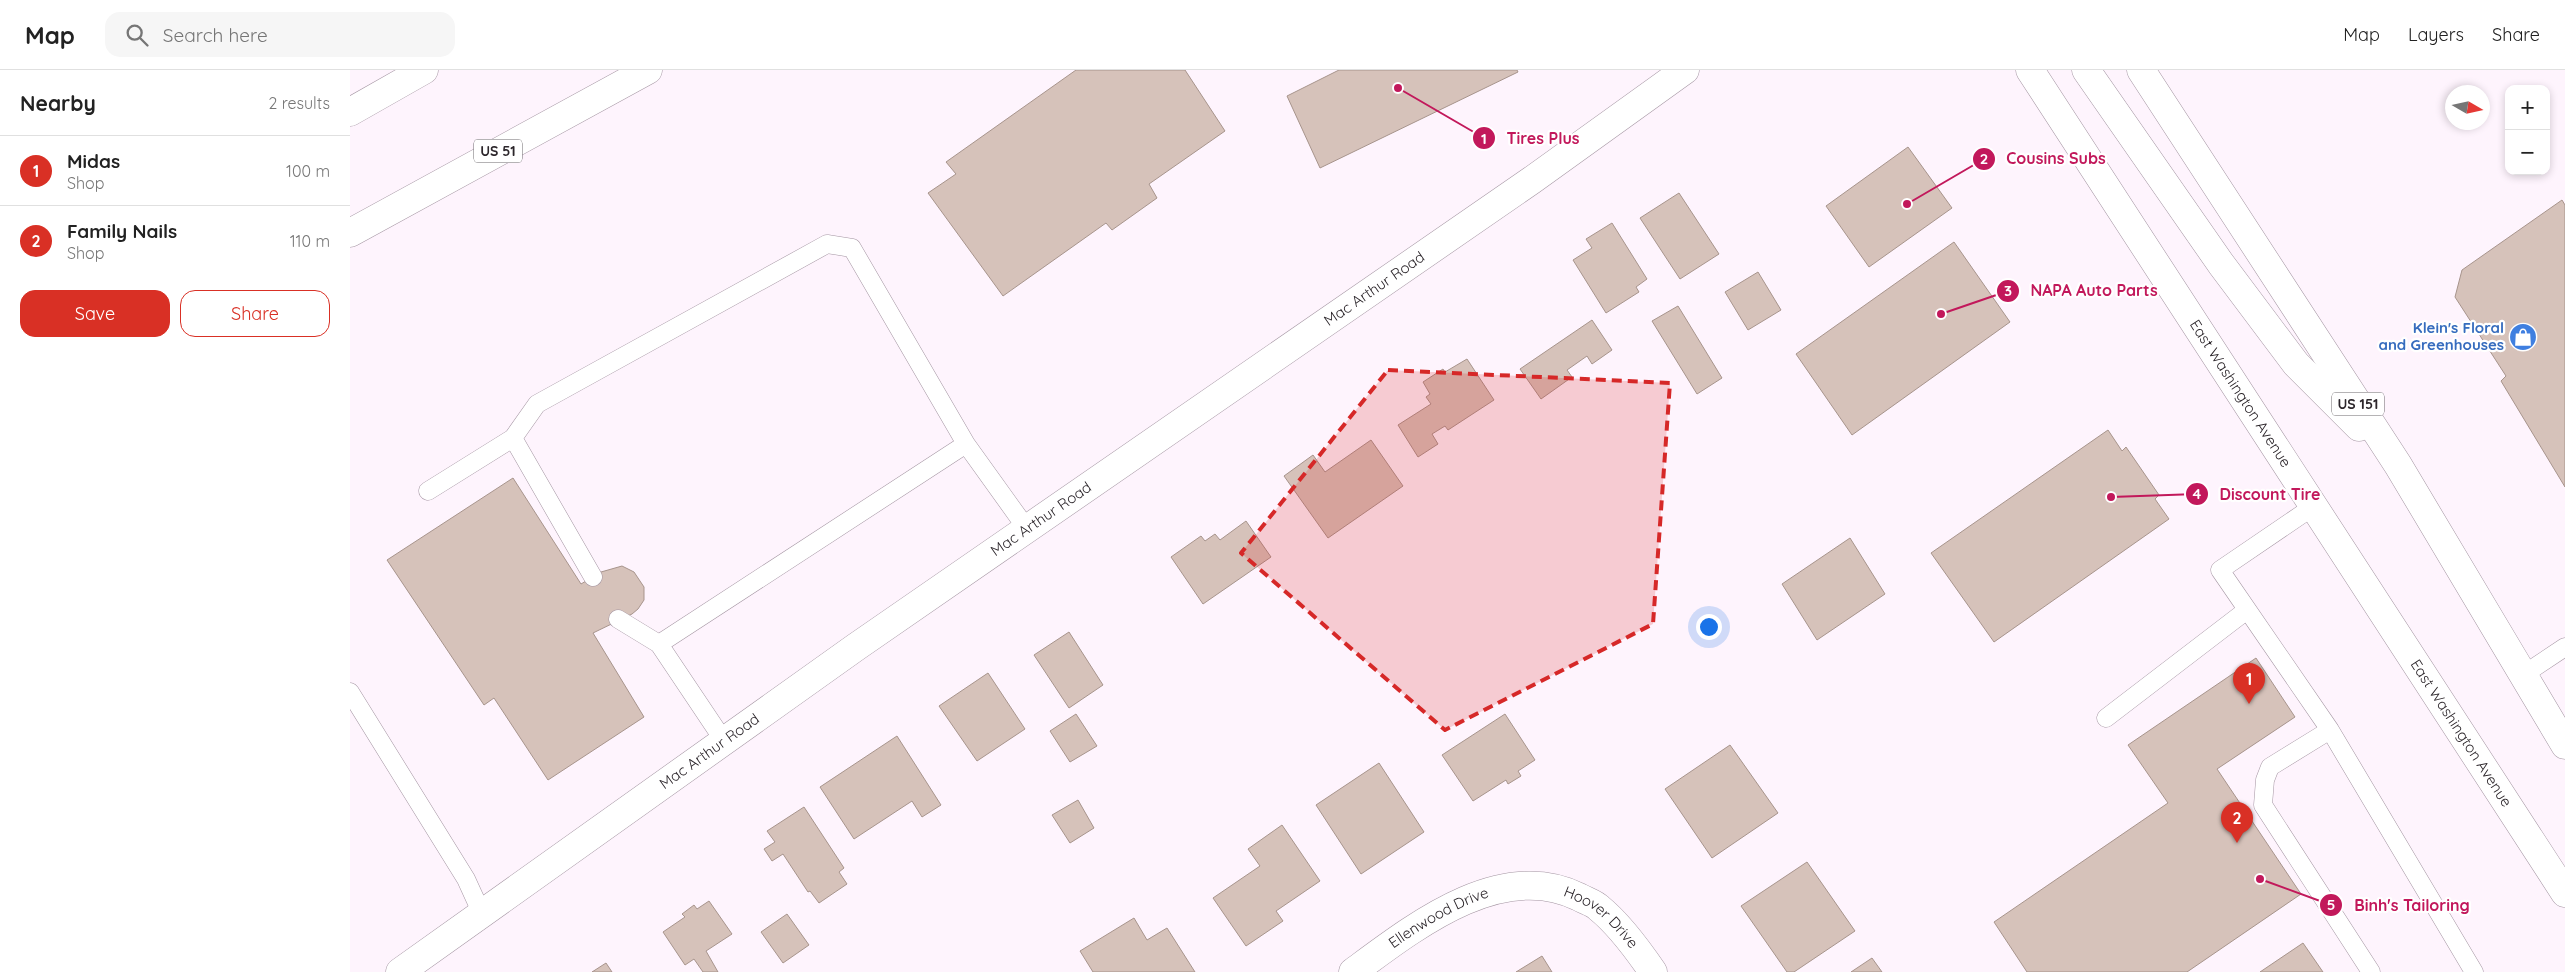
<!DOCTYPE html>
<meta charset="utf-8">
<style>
:root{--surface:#fff;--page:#f6f6f6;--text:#222;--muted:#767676;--line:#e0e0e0;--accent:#d93025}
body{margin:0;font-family:Quicksand,sans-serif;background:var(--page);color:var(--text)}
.controls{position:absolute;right:15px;top:15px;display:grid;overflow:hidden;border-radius:10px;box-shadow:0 2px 8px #0003}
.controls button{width:45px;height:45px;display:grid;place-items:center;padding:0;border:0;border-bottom:1px solid var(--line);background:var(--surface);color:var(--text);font:25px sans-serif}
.compass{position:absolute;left:2095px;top:15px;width:45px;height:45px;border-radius:50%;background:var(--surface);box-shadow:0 2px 8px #0003;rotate:99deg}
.you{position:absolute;left:1358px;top:556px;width:18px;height:18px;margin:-12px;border:4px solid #fff;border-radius:50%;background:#1a73e8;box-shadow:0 0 0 8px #1a73e833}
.badge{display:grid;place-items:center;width:32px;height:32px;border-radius:50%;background:var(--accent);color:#fff;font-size:16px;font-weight:700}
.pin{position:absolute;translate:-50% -41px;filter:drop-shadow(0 1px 2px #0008)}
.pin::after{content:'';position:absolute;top:26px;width:18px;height:15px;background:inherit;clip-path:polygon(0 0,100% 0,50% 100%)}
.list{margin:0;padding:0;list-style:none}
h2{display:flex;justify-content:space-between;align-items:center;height:65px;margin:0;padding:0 20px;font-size:21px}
h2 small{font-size:16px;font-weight:400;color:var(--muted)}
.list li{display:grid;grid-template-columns:32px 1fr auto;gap:15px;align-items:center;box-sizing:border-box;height:70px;padding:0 20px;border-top:1px solid var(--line)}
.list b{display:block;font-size:19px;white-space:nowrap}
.list p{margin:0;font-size:16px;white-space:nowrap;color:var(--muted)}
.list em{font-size:16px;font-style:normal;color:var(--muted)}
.actions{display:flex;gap:10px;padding:15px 20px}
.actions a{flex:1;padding:11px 0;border:1px solid var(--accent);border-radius:15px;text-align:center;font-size:18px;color:var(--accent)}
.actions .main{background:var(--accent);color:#fff}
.icon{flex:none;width:28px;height:28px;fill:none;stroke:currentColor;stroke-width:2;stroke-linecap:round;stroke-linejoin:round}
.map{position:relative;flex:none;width:2215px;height:902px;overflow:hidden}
header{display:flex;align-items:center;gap:30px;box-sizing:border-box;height:70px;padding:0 25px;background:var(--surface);border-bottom:1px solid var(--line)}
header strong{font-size:24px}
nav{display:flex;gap:28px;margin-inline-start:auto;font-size:18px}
.search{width:350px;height:45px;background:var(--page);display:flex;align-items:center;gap:12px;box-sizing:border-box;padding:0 18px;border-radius:15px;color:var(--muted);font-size:19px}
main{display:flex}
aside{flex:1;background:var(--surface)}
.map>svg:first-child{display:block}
.building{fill:#d6c2ba;stroke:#a7948c}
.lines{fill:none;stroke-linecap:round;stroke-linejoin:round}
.lane-casing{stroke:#a495a2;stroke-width:19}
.street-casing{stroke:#a495a2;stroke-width:29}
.primary-casing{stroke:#a495a2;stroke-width:29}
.lane{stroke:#fff;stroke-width:18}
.street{stroke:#fff;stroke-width:28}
.primary{stroke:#fff;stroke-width:28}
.marked{fill:#d62828;fill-opacity:0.2;stroke:#d62828;stroke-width:4;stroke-dasharray:10 6;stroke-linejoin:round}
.labels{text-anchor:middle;stroke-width:4.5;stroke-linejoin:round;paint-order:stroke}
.shield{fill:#fff;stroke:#6b676b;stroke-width:1}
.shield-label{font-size:14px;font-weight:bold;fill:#2c262b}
.street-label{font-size:15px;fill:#2c262b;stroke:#fff}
.shop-label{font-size:15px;font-weight:bold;fill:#366cbe;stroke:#fff;text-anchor:end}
.leader{fill:none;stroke:#c2185b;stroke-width:2}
.callout-dot{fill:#c2185b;stroke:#fff;stroke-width:2}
.mark-label{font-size:15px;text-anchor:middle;font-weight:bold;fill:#fff}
.callout-label{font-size:16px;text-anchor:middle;font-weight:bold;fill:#c2185b;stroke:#fff;stroke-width:4.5;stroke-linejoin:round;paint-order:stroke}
</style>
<header>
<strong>Map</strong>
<div class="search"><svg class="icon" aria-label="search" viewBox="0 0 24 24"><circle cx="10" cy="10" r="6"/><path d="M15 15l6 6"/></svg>Search here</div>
<nav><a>Map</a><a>Layers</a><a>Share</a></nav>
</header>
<main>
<aside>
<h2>Nearby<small>2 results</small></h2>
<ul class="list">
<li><span class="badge">1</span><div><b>Midas</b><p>Shop</p></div><em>100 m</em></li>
<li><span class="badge">2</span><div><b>Family Nails</b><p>Shop</p></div><em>110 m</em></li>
</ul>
<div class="actions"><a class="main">Save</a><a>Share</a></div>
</aside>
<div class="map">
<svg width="2215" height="902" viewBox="0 0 2215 902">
<rect width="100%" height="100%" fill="#fef4fd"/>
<path class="building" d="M726,0H835L875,61L799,114L807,128L762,160L756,153L653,226L578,123L606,104L596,92Z
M989,0H1167L1168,2L970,98L937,26Z
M1558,77L1602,138L1519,197L1476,136Z
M1329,123L1369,184L1330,209L1290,148Z
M2212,130L2215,135V417L2151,311L2156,306L2105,227L2112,200Z
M1262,153L1297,209L1286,217L1289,222L1256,243L1223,190L1242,178L1236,169Z
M1604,172L1660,252L1502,365L1446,284Z
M1408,202L1431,240L1398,260L1375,222Z
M1328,236L1372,308L1347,324L1302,251Z
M1242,250L1262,280L1242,294L1237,286L1217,300L1222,307L1191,329L1170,299Z
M1117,289L1144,330L1098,360L1095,356L1082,364L1088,374L1068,387L1048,355L1081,334L1076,327L1080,324L1073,312L1093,299L1095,302Z
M1758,360L1772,381L1776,377L1809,425L1805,429L1819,449L1644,572L1581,483Z
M1021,370L1053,416L978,468L934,406L963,385L975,402Z
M163,408L231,514L251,502L272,496L284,502L294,517V530L288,539L282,544L243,563L294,647L198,710L144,628L134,635L37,490Z
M896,451L921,487L853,534L821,487L851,466L855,471L865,464L870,470Z
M1500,468L1535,524L1467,570L1432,514Z
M719,562L753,615L719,638L684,585Z
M1906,588L1945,647L1867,699L1951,824L1837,902H1677L1644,852L1818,733L1778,675Z
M638,603L675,659L627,691L589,636Z
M726,644L747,676L720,692L700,661Z
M1155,644L1185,690L1168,701L1171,706L1158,714L1156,710L1123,731L1092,685Z
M547,666L591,735L572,747L562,731L504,769L470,717Z
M1380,675L1428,743L1362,788L1315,719Z
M1029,693L1074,762L1011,804L966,735Z
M728,730L744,758L720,773L702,745Z
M454,737L494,798L489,802L497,814L469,833L460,821L458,822L433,784L422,791L414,779L425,772L417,761Z
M932,755L970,811L926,841L933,851L896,876L863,828L910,796L898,779Z
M1457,792L1505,861L1444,902H1437L1391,836Z
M359,831L382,864L356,881L368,902H353L344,889L335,895L313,862L335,847L332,844L344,835L347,839Z
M437,844L459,875L433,893L411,862Z
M784,848L797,870L817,858L845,902H743L730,881Z
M1953,873L1973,902H1910Z
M1192,886L1202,902H1166Z
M1522,888L1532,902H1501Z
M256,893L262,902H242Z"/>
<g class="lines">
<g class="lane-casing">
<path id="lane" d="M78,421L163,368
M1964,436L1870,500L1980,660L1920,697L1915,710L1913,735L2021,902
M243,507L163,368L187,334L477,174L502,178L616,374
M268,549L309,574
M2173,605L2215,577
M0,622L116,809L132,844
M1756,648L1897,540
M1980,660L2124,902
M374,671L309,574L616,374L677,459"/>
</g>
<g class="street-casing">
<g id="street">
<path id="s1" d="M50,902L506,577L1182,110L1335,0"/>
<path id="s2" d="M1003,902C1064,857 1151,788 1229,827C1236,831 1244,833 1249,838C1270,855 1288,880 1303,902"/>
</g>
</g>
<g class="primary-casing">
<g id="primary">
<path id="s3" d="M1680,0L2215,823"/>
<path d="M1736,0L1871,194L1946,294L2009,357"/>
<path d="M1791,0L2048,395L2215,675"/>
<path d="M0,42L74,0"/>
<path d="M0,163L298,0"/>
</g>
</g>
<use href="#lane" class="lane"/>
<use href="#street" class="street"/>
<use href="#primary" class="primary"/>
</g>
<path class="marked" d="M1038,300L1320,313L1303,554L1095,660L891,483Z"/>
<defs>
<g id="shop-disc" transform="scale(1.4375)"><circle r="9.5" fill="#3f7fe0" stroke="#fff"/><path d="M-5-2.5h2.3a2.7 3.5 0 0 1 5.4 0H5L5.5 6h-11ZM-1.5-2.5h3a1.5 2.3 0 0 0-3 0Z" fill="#fff"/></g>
</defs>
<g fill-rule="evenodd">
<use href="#shop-disc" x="2173" y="267"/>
</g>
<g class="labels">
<g class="shield">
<rect x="124" y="69.5" width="48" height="23" rx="4"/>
<rect x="1982" y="322.5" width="52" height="23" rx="4"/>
</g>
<g class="shield-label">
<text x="148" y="86">US 51</text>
<text x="2008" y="339">US 151</text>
</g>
<g class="street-label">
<text dy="5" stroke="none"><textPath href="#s1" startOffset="1190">Mac Arthur Road</textPath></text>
<text dy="5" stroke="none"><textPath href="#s3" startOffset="386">East Washington Avenue</textPath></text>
<text dy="5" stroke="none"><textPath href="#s1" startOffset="785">Mac Arthur Road</textPath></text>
<text dy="5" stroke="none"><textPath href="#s3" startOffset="791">East Washington Avenue</textPath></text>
<text dy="5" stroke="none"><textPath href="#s1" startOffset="380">Mac Arthur Road</textPath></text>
<text dy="5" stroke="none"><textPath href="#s2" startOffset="102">Ellenwood Drive</textPath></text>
<text dy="5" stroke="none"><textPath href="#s2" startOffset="281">Hoover Drive</textPath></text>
</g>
<g class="shop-label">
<text x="2154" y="263">Klein's Floral<tspan x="2154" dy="17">and Greenhouses</tspan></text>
</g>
</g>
<path class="leader" d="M1048 18L1134 68M1557 134L1634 89M1591 244L1658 221M1761 427L1847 424M1910 809L1981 835"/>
<g class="callout-dot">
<circle cx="1048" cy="18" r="5"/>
<circle cx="1557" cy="134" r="5"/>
<circle cx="1591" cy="244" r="5"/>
<circle cx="1761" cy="427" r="5"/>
<circle cx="1910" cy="809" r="5"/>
<circle cx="1134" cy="68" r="12"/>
<circle cx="1634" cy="89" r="12"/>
<circle cx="1658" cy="221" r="12"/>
<circle cx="1847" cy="424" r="12"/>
<circle cx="1981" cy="835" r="12"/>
</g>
<g class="mark-label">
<text x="1134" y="74">1</text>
<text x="1634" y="94">2</text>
<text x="1658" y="226">3</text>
<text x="1847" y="429">4</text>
<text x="1981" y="840">5</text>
</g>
<g class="callout-label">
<text x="1193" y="74">Tires Plus</text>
<text x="1706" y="94">Cousins Subs</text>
<text x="1744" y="226">NAPA Auto Parts</text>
<text x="1920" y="430">Discount Tire</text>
<text x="2062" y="841">Binh's Tailoring</text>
</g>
</svg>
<div class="controls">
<button>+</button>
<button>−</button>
</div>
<svg class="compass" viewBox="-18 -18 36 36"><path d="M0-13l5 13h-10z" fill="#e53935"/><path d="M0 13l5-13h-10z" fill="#767676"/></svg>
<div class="you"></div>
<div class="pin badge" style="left:1899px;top:634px">1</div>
<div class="pin badge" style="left:1887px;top:773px">2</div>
</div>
</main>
